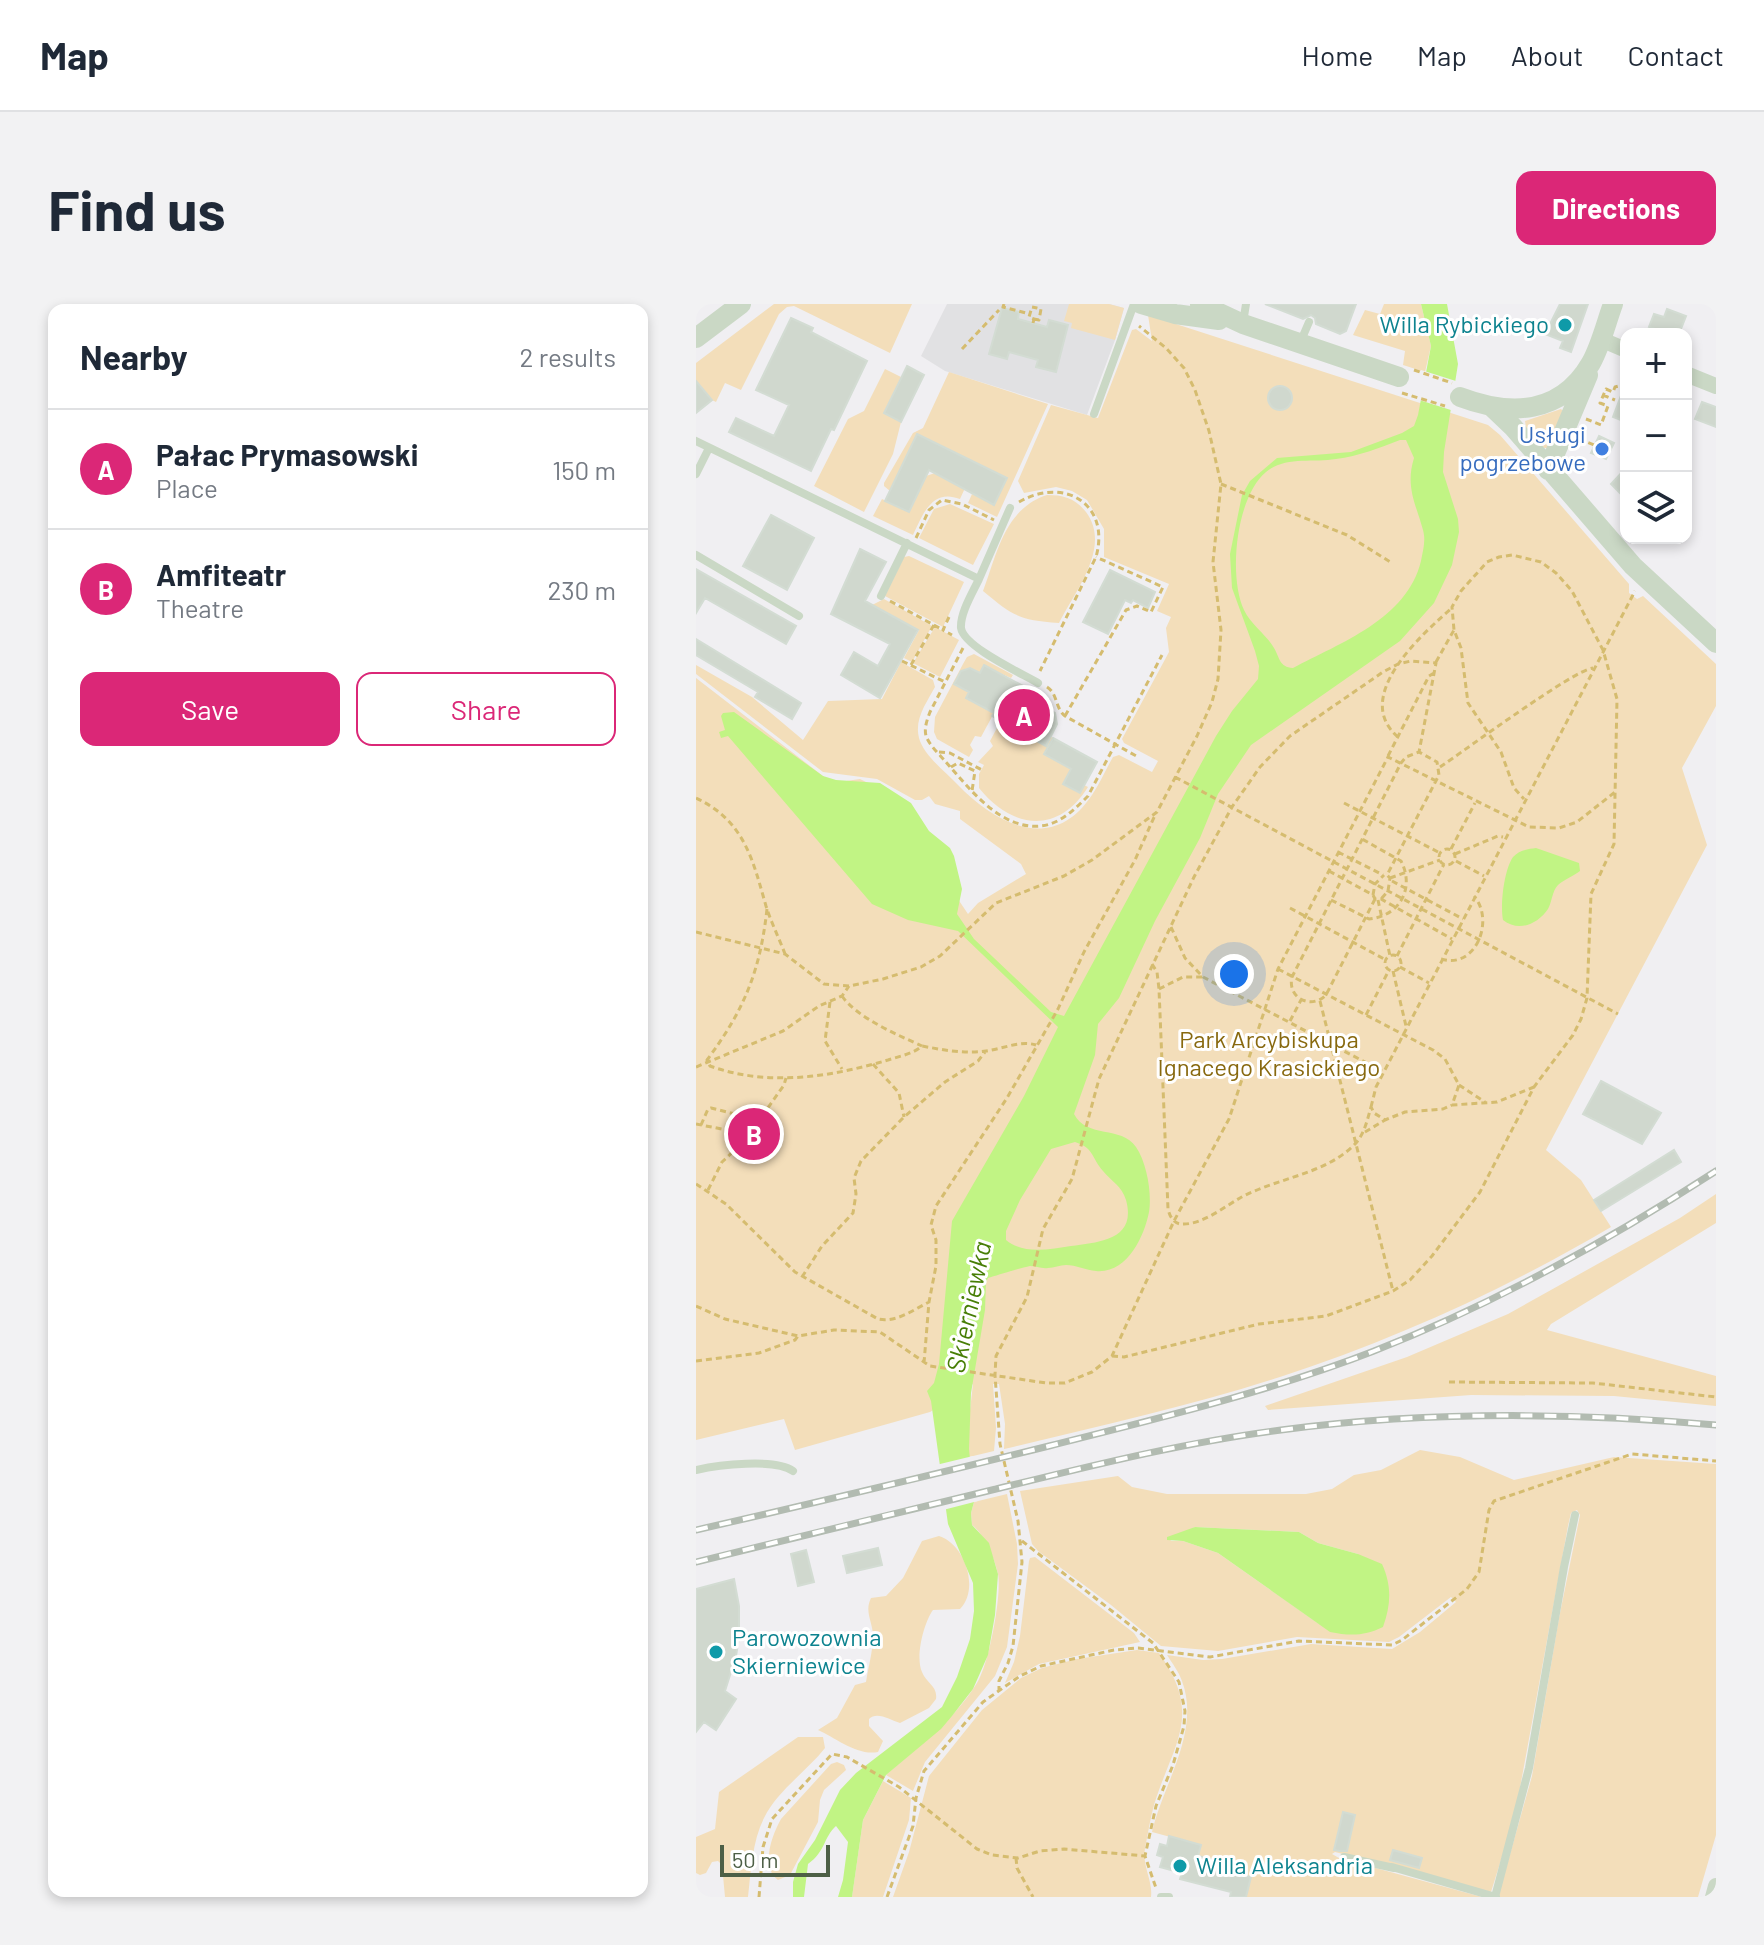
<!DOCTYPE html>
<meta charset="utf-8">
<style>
:root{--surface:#fff;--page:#f2f2f3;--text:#1f2937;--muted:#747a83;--line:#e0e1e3;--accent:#db2777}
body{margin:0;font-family:Barlow,sans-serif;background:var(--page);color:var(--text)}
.controls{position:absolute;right:24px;top:24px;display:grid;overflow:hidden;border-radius:16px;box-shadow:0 4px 12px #0003}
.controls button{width:72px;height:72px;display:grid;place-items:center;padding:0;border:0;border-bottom:2px solid var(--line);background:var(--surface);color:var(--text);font:40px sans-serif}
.scale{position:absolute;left:24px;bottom:20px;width:110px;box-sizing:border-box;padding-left:8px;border:4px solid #4d5f46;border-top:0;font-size:22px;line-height:28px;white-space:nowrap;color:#4d5f46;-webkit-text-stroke:6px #fff;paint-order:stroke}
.you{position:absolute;left:538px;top:670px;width:28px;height:28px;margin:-20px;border:6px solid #fff;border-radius:50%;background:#1a73e8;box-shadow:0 0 0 12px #1a73e833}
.badge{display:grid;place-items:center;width:52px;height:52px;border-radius:50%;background:var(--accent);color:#fff;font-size:26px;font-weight:700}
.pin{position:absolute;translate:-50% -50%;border:4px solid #fff;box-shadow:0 2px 8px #0006}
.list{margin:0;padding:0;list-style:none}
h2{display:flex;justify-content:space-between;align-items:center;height:104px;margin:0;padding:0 32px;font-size:34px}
h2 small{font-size:26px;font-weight:400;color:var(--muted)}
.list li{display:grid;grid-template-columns:52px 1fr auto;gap:24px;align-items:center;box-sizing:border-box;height:120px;padding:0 32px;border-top:2px solid var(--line)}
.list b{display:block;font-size:30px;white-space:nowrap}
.list p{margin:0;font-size:26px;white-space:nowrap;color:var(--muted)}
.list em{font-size:26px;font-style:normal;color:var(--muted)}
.actions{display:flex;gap:16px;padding:24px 32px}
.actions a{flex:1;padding:18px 0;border:2px solid var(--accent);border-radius:16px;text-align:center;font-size:28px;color:var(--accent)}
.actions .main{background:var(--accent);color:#fff}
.icon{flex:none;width:44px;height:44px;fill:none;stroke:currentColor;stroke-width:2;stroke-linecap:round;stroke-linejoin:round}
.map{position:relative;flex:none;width:1020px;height:1593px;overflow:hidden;border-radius:16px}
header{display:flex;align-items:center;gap:48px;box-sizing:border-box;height:112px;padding:0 40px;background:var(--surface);border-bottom:2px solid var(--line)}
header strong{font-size:38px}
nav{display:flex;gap:44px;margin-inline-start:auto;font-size:28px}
.intro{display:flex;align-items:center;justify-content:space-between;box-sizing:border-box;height:192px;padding:0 48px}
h1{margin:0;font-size:56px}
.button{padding:20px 36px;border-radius:16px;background:var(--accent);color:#fff;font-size:28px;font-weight:700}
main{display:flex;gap:48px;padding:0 48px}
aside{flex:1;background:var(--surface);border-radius:16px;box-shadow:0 4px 12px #0003}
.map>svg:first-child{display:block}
.education{fill:#e1e1e3}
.green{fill:#f3deba;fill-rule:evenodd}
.water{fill:#c1f484;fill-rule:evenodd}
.pier{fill:#f0eff2}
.building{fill:#d0d8ce;stroke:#d3dcd3;stroke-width:2}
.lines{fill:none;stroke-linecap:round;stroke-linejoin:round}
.path{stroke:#d5bc6f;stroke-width:3;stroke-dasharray:6 4;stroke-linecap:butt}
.service{stroke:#cad8c5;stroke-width:8}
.minor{stroke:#cad8c5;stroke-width:16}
.tertiary{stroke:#cad8c5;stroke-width:20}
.rail-casing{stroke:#b2bbb1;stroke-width:7}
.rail{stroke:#fff;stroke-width:4;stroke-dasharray:12;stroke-linecap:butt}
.culture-dot{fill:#0f9aa8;stroke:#fff;stroke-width:3}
.shop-dot{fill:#3f7fe0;stroke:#fff;stroke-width:3}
.labels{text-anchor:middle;stroke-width:6;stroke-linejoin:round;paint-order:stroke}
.culture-label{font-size:24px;fill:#0d838f;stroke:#fff;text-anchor:start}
.shop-label{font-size:24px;fill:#366cbe;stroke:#fff;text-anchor:end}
.park-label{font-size:24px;fill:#88690f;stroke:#fff}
.water-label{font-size:26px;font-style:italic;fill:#477e06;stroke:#fff}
</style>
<header>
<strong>Map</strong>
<nav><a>Home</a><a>Map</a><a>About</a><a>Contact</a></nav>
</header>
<div class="intro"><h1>Find us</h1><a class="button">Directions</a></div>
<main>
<aside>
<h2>Nearby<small>2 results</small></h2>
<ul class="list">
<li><span class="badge">A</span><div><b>Pałac Prymasowski</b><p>Place</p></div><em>150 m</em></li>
<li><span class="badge">B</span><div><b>Amfiteatr</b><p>Theatre</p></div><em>230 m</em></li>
</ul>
<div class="actions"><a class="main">Save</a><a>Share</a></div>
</aside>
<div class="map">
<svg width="1020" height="1593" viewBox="0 0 1020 1593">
<rect width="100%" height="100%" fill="#f0eff2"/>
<path class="education" d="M251,0H413L428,4L419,36L391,111L249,67L225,52Z"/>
<path class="green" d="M78,0H216L194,49L98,2L91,3L83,10L45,86L29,79L20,98L16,96L0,77V59Z
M373,0H413L428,4L419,36L375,24L376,19L368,17Z
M688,0H725L735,42L729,68L707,61L709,47L657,31L669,6L684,10Z
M452,11L792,121L804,131L933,280V289L941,295L947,292L1020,360V402L986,464L1011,541L850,846L885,876L915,923C810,985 700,1035 584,1073C494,1102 401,1123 308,1145L309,1120L303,1080H297L300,1124L298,1147L273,1153V1115L277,1080L234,1108L99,1146L88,1115L0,1136V374L136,479L164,475L190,488L272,610L282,599L330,570L325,560L264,515V507L239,500L233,492L226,496H219L181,475L127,468L0,370V361L56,393L107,436L132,397L186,395L205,358L237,376L239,383C231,398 218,415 223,434C228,452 250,468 262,481C301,521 357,550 396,491C404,479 410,465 417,453L423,451L456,468L462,457L428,439L426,435L473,348L470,324L475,313L461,307L473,280L408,253V225L391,196L376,187L360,183L328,189L322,177L355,101L402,114L436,26L440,25L456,37Z
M189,65L205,73L188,108L205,118L197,150L168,208L118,182L152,115L168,107Z
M253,68L352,100L301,213L272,199L276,190L298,200L221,131L194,187L188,182V179L217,129L227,124Z
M865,105L867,107L851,144H848L830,124L829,117Z
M239,169L269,184L264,195C236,184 227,210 217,231L177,212L186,195L213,208L230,172Z
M351,191C367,191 379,194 390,208C416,243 379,287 363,319C323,316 317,312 287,287C301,250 308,205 351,191Z
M254,200L298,220L277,261L223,234L238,205Z
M213,252L268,278L247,323L189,292L208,253Z
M188,295L236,322L216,358L208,354L223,326L176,301Z
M239,323L263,336L244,373L217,359Z
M278,350L317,371L315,374L288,362L284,369L274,364L269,365L266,371L263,370L258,380L274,386L270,394L298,409L285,433L279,432L274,441L277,446L273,453L241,435L238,428L239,413L267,360L271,353Z
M307,413L316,423L333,432L347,429L357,434L348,450L375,465L368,480L383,489L388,481L392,483C362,531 316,525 283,484V470L288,461L282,458L297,442L294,437Z
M1020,890V919L855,1020L851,1026L1020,1072V1102L918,1092L775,1091L572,1106L569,1102L711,1053L812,1010L984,914Z
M724,1146L764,1153L818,1176L918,1153L1020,1160V1531L1002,1593H802L836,1472L863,1314L884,1211L881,1206L875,1209L872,1222L819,1511L795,1588L639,1548L636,1550L643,1554L786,1593H550L555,1573L532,1567L533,1560L512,1554L499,1562L504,1541L456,1528C467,1480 505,1428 486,1377C483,1368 476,1359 471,1351L507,1356L526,1355L615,1340L696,1345L724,1328L760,1298L755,1293L703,1333L693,1338L601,1333L522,1347L465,1342L415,1301L342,1247L336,1240L324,1187L422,1172L436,1183L471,1190H610L636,1185L658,1171L685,1166ZM499,1223L603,1228L622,1239L662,1250L623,1320L522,1249L487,1237H474Z
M311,1190L321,1240L322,1260L311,1343L299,1372L229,1458L217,1487L190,1471C223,1442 258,1416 281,1379C293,1360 306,1291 302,1270C299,1255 288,1230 276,1221L275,1209L278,1198Z
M243,1232C269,1240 284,1285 264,1305L237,1306C228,1318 219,1353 226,1368C230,1379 242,1382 240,1395L233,1404L204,1419C194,1416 181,1407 173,1415V1422L187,1437L182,1448C161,1452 140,1434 122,1426L141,1414L159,1381L170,1378C172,1364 177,1347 177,1332C177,1318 168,1308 175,1294L190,1292L207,1274L226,1237Z
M339,1253L438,1329L444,1338L343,1360L309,1379L318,1358L324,1332L333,1257L334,1254Z
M441,1346L463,1349C508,1412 477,1439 458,1501C454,1515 452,1530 449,1544C446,1563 457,1576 455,1593H197L213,1548L233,1472L286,1406L325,1374L346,1364L381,1355Z
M102,1433H127L129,1444C111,1467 81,1487 68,1514C56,1538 55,1567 52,1593H29L26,1561L22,1557L16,1558L10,1569L4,1571L0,1569V1533L19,1525L23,1488Z
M141,1458L148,1461L150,1466L128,1486L124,1496L122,1518L94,1571L82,1576C64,1563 76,1531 85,1515L135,1460Z
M187,1477L215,1494L213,1516L187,1593H156L167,1516Z"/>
<path class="water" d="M725,0H751L762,60L748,148L747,168L762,215L763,228L756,261L738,299L704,337L555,441L522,490L504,534L459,617L423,694L402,720L399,751L378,810C391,835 425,821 440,843C451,859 456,890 453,908C448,933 431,970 400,967C390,966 380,961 370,961C364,961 358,964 352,964C346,965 339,962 334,962C324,964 302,971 292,974L290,978L289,1006L275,1089L273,1145L278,1198L275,1209L276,1221L293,1239L302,1270L299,1311L292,1351L277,1385L256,1412L245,1425L190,1471L167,1516L156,1593H142L147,1576L152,1538L140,1522C127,1534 130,1547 112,1560L108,1593H97V1578L102,1560L119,1536L144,1486L160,1469L246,1403L261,1373L274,1335L278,1307L277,1279L252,1220L235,1097L231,1087L238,1079L243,1060L256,917L328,792L362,723L262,627L212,616L176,600L32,432L25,434L23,428L29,426L25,412L27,409L38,408L127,472L140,476L184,479L215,499L233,527L254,544L258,552L266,585L261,610L278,635L355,708L368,712L520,432L536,407L562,375L563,362L559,347L536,284L534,250L546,191L554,177L581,154L655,148L706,129L718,122L722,111L735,42ZM704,136H710L718,154C709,183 720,200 727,226C730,237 727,246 725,257C711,315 644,339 597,364C583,363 584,354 578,344C570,330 555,321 548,306C532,272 540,193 570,168C589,152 617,159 640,155C663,152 683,144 704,136ZM379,838C398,844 395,853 407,867C415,877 426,882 430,896C441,936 403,938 375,942C354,945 328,951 310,936V927L324,896L355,845Z
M840,544L883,559L884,567C878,572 867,576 862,581C856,587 856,598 852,605C841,621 822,628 807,616C804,601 808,566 817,553C823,546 832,545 840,544Z
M499,1223L603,1228L622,1239L662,1250L686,1260C696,1282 695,1300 687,1323C669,1332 654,1332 634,1328L522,1249L487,1237L471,1236V1233Z"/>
<path class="pier" d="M725,66L763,78L758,107L720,95Z
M277,1152L282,1197L247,1206L240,1161Z"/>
<path class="building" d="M569,0H660L650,27L644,30L620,20L619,14L615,11L607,15Z
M864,0H892L875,48L864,44L867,37L849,30Z
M306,4L323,8L322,15L351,23L353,16L372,21L360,68L340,63L342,56L313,48L311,55L293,50Z
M971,5L990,12L983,30H974L953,23L958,10L968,13Z
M95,14L117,24L115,28L171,57L138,126L135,125L115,167L33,128L40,114L78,132L93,101L60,86Z
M211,62L228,71L205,118L188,109Z
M0,77L16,96L0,109Z
M929,81H930V118L917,113Z
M572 94a12 12 0 1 1 24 0a12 12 0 1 1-24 0Z
M1006,98L1020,103V123L999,115Z
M221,130L311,174L298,201L233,166L213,208L189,197Z
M903,132L918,139L910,155L895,149Z
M930,164V183L924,189L915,180Z
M75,211L118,234L91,286L47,262Z
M164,245L190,258L169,297L222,326L184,394L145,371L158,348L182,362L194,340L135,310Z
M0,265L100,322L90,340L9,294L0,309Z
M414,266L459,288L452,304L437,296L435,299L429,296L412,330L387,318Z
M0,335L105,399L96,415L59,393L62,388L0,351Z
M288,361L353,396L349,404L359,409L361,420L350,442L296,412L298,409L270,394L273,388L258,380L265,367L274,364L284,369Z
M357,434L401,458L384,489L367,480L375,465L348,450Z
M905,777L965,809L946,840L887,810Z
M978,846L985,858L905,907L898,896Z
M182,1244L186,1261L151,1269L147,1252Z
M110,1246L118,1278L102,1282L95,1250Z
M38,1275L43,1302V1333L40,1352L29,1387L40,1395L20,1426L8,1418L0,1428V1285Z
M647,1508L659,1511L651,1547H644L638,1546Z
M473,1532L505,1541L502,1552L534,1560L532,1567L555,1573L550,1593H534L535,1588L484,1575L486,1569L464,1563L467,1553L461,1551L464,1540L471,1542Z
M697,1546L726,1554L723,1564L694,1556Z"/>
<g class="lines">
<path class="path" d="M308,0L307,3L334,10
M338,15L343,16L345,5L341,4
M337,19L338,15L333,13L336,3L341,4
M266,45L303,6
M718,66L756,79
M706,89L749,102
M907,91L919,96
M890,115L905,121L912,102L904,99L910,85L917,88L919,83L930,80
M883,135L898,141
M525,180L651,231L696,259
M323,198C368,172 415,200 400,253L344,367
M220,234L233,206L246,196L266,200L298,216
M194,297L247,326
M253,313L247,326L256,331
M267,344L234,408C231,416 228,424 230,432C234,442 243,450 249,457C273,484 304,526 345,522C364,520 379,505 392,492L466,351
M206,357L249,378
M740,358L758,326
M215,361L238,321
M351,383C362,390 359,404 369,412L442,453
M369,412L430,306L441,302L455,308L467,283L400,253
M702,433C655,393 726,330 756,304
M243,448L254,449L286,466
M692,452L733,372L738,369
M255,463L262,459L279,467L276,487
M744,463C768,447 879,365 897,364
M479,473L922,710
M0,494C49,517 57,557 70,602C75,618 83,634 89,650
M648,499L744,549
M755,545L779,499
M743 553a8 8 0 1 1 16 0a8 8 0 1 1-16 0Z
M642,548L687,571
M759,550L802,532L807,533
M760,557L788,572
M633,567L677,591L679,595H685L756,635
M694,574L744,556
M696,577L767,615
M677,591L679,580L688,571
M679,595L630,691C615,706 591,694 596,673L705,459L710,453L723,448L741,458L743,471L691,571L694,574L692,587L685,595
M635,596L673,615C704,612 719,584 705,557L666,535
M682,596L694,652
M594,604L690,656
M71,605C64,668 48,706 11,756L14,762C72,783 135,773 192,756C204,752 217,750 226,742C247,746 269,750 290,747C307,745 324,736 340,741
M475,623L489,654L507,673L686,767
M0,628L89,650L128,680L153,682L187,675L225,663L244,652L300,599L368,572L396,556L461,508L501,432L516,398L522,375L525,326L517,258L525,180L513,127L499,86L488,64L470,44L443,22
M689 659a8 8 0 1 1 16 0a8 8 0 1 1-16 0Z
M701,652L748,560
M745,655C780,666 799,616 778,592
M456,660L461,668L463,685L472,905C474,913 478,921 488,920C507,920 528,903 544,894C580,874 627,871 657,842C668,832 671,817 675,803L678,809L689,816L709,808L747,805L756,801
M704,663L733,679
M582,665L737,746L749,755L763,781L756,801L801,798L838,783
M697,667L710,722
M463,685L487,673H507
M146,692C161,714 202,731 226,742
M624,697L697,987
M134,698L129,737L146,765
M670,711L693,666
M594,717L605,696
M177,760L203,789L208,813
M0,763L87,727L123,702L146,692L153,682
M763,781L789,798
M675,803L680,783L939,287
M0,820L41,828
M5,821L12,805L15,804L39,810L49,819
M669,828L689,816
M0,880L30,900L99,968L182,1015C200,1019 217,1006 233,998
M12,886L26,858L42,843L43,823L52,817L64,815L88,781L90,774
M106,973L126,942L157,909L160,890L158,874L165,857L208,813L249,778L282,757L289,748
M0,1002L29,1015L102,1032L138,1026L184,1028L234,1062L350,1079H369L396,1068L416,1052L478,917L533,815L582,665L692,453L833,523L863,524L881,518L919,488
M416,1052L428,1053L563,1020L630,1012L697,987L714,976L736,952L784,888L838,783L877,731L885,715L891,694L895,590L918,540L921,395L907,346L876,287L860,269L845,258L816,251L803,253L791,258L765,287L756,303L758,326L765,344L772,399L805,448L818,484L828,495
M0,1057L63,1049L99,1036L102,1032
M228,1059L233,998L240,962V936L235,921L240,902L311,794L362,705L388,648L439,556L459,511
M753,1078L897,1079L1020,1093
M326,1237L457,1339L483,1378L489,1407L488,1422L477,1461L460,1502L449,1552L460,1584
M303,1388V1377L312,1359L317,1342L326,1258L322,1217L304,1140L299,1071L300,1052L331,993L347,925L376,875L403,775L498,573L536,503L564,463L594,432L687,368L702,360L715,357L740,359L723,448
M320,1554L321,1564L337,1593
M63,1593L67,1543L76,1515L136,1450L151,1453L203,1483L281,1545L296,1551L322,1554L344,1547L368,1545L449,1552
M191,1593L217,1522L220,1494L228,1467L287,1398L324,1372L345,1362L418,1346L442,1344L514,1353L603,1337L696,1341L706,1336L771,1285L783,1268L793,1206L798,1197L936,1150L1020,1157"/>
<path class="service" d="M547,19L550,0
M604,39L613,18
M398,110L438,0
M0,137L283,275C277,288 264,309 265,324C268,343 325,369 342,379
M0,170L13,144
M0,251L103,312
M283,275L314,204
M185,292L211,239
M0,1166C22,1161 79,1154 97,1167
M648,1553L698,1564
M696,1563L800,1593
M465,1593H473
M799,1593L833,1464L868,1263L879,1211"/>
<path class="minor" d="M904,35L930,46
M990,70L1020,82
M1017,1593L1020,1582"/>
<path class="tertiary" d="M445,0L479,10L523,16
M504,0L547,20L703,73
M0,34L45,0
M764,93C814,112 865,111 895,59C905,41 910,19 917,0
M796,103L817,123L937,262L1020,339
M852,166L892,71"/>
<g class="rail-casing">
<path id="rail" d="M0,1226C118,1199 236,1171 353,1142C463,1114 573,1088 678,1047C798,1000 912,937 1020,867
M0,1258C100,1233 200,1209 300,1185C394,1162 489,1138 585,1126C730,1107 874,1108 1020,1121"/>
</g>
<use href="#rail" class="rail"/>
</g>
<g class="culture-dot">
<circle cx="869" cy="21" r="8"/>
<circle cx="20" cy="1348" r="8"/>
<circle cx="484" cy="1562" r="8"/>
</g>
<circle class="shop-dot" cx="906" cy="145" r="8"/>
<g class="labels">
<g class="culture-label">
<text x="853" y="29" text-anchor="end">Willa Rybickiego</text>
<text x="36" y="1342">Parowozownia<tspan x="36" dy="28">Skierniewice</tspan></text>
<text x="500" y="1570">Willa Aleksandria</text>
</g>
<g class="shop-label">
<text x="890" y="139">Usługi<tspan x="890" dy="28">pogrzebowe</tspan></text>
</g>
<g class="park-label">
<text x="573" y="744">Park Arcybiskupa<tspan x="573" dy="28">Ignacego Krasickiego</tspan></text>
</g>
<g class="water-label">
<text transform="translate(273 1003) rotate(-78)" y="9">Skierniewka</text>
</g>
</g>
</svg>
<div class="controls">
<button>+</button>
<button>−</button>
<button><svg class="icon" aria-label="layers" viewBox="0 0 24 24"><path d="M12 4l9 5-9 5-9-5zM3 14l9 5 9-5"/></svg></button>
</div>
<div class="scale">50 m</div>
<div class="you"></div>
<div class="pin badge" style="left:328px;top:411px">A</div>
<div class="pin badge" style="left:58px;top:830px">B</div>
</div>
</main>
